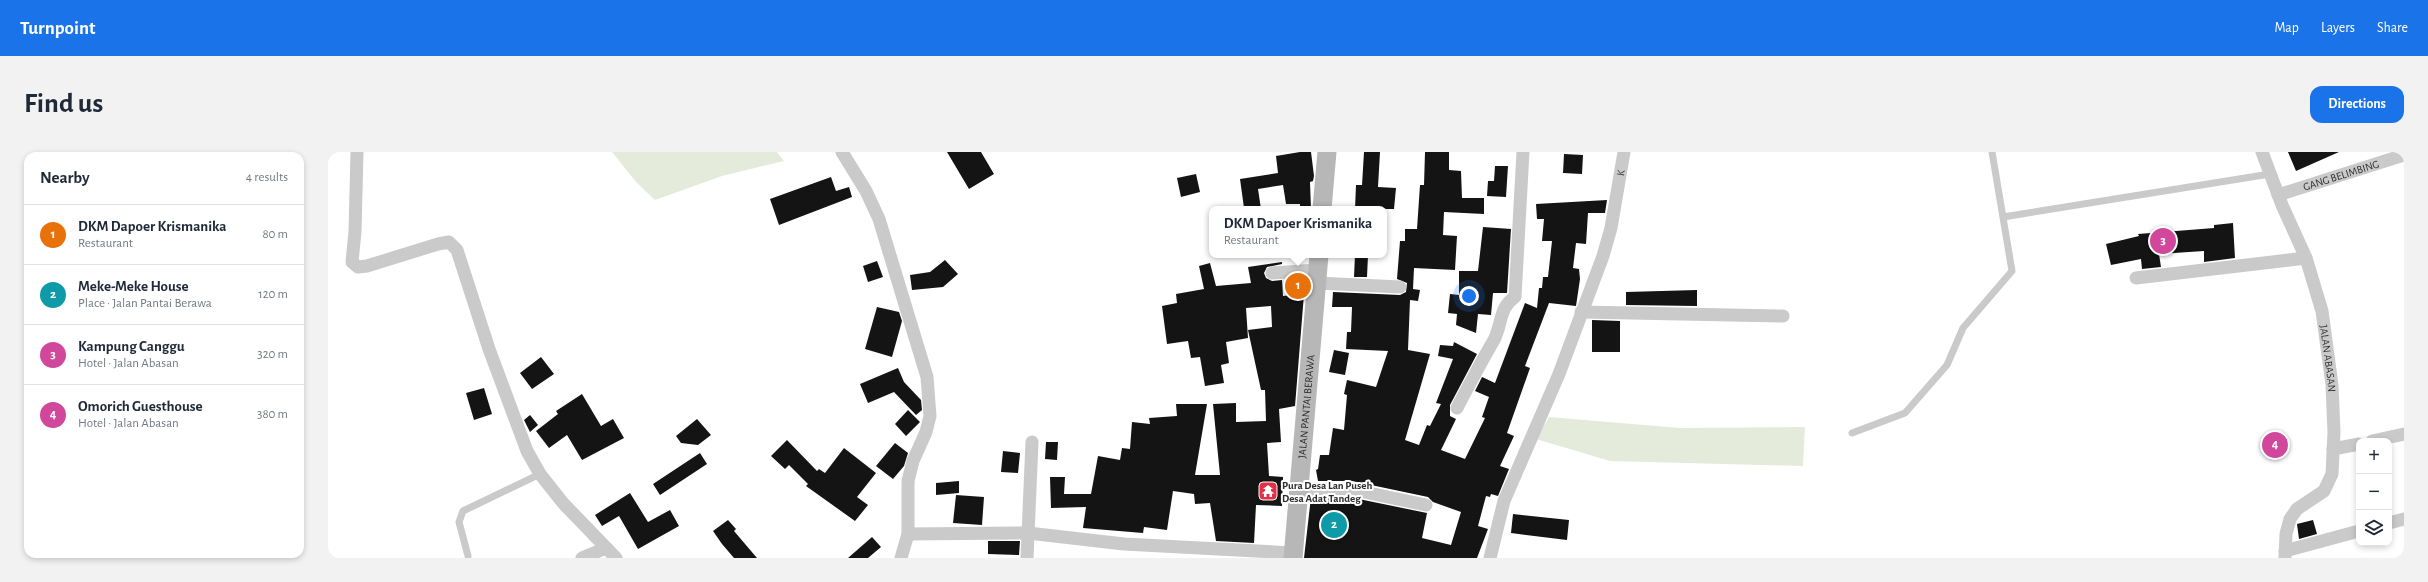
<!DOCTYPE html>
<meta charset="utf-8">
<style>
:root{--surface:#fff;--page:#f2f2f3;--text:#1f2937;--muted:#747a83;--line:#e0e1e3;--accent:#1a73e8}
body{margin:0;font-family:"Alegreya Sans",sans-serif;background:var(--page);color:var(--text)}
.controls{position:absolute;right:12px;bottom:12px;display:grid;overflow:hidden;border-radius:8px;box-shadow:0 2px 6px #0003}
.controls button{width:36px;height:36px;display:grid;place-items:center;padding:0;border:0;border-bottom:1px solid var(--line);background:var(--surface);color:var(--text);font:20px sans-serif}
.you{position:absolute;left:1141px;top:144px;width:14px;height:14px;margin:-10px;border:3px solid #fff;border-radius:50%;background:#1a73e8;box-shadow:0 0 0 6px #1a73e833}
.badge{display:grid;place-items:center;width:26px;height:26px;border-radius:50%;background:var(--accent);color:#fff;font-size:13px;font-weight:700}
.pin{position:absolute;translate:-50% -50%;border:2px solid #fff;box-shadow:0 1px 4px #0006}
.popup{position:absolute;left:881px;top:54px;width:178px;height:52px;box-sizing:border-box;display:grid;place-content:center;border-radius:8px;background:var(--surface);filter:drop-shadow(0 1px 3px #0005);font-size:13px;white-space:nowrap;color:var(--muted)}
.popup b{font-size:15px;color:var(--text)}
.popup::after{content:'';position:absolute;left:50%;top:100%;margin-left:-8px;border:8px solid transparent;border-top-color:var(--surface)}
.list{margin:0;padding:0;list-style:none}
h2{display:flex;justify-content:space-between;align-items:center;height:52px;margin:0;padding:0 16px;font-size:17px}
h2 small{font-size:13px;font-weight:400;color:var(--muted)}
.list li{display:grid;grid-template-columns:26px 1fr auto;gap:12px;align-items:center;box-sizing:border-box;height:60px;padding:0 16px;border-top:1px solid var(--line)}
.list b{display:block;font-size:15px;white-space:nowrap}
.list p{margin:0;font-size:13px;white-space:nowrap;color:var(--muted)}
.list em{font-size:13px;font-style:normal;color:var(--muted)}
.icon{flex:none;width:22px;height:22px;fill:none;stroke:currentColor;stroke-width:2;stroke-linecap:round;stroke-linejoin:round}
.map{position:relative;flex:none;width:2076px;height:406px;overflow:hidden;border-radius:12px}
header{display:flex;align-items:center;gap:24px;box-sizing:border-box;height:56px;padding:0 20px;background:var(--accent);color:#fff}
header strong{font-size:19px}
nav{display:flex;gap:22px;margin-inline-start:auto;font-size:14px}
.intro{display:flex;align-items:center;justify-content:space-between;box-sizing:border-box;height:96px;padding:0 24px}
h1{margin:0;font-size:28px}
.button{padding:10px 18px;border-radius:12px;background:var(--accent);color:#fff;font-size:14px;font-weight:700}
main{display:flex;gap:24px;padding:0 24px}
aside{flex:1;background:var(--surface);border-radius:12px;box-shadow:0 2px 6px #0003}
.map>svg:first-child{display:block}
.green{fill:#e4ebdb}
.building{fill:#141414}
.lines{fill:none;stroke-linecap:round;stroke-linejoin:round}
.lane{stroke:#cacaca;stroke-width:7}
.street{stroke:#cacaca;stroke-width:13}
.secondary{stroke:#b7b7b7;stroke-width:19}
.labels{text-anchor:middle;stroke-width:4;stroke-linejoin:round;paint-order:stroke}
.street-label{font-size:11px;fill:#2d2d2d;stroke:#fff}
.poi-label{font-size:11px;font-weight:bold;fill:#2d2d2d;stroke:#fff;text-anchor:start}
</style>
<header>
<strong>Turnpoint</strong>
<nav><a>Map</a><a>Layers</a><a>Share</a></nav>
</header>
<div class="intro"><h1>Find us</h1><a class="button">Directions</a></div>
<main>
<aside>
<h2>Nearby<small>4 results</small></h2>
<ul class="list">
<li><span class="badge" style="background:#e8710a">1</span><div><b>DKM Dapoer Krismanika</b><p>Restaurant</p></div><em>80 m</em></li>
<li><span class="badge" style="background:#0f9aa8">2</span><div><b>Meke-Meke House</b><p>Place · Jalan Pantai Berawa</p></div><em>120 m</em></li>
<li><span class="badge" style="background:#d1479c">3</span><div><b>Kampung Canggu</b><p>Hotel · Jalan Abasan</p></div><em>320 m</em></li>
<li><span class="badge" style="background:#d1479c">4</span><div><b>Omorich Guesthouse</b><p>Hotel · Jalan Abasan</p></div><em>380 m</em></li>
</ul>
</aside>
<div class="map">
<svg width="2076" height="406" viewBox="0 0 2076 406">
<rect width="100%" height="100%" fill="#fff"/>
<path class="green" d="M284,0H449L456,9L394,24L327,48L308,30Z
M1221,265L1352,276L1477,275L1475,314L1282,309L1208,287Z"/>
<path class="building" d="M619,0H653L666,22L641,37Z
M972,0H983L986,24L985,29L982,30L983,57H972V52H958L955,33L930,37L933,57L916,56L912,27L950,21L948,4Z
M1036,0H1052L1050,35L1068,36L1066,57H1027L1028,33H1034Z
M1097,0H1121V18L1133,19L1134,46H1156V62L1116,60L1115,83L1129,84L1127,118L1086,116L1085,137L1092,138L1090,149L1082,148L1080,198L1102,202L1077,288L1091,293L1099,273L1102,274L1113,252L1108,251L1125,207L1110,204L1112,193L1125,194L1126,190L1149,202L1122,253V264L1128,267L1113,298L1137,307L1157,266L1154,265L1161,245L1147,239L1154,225L1167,231L1197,151L1209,156L1211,136H1214L1215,125H1220L1224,89H1214L1216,67H1209L1208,52L1279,48L1277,61H1260L1258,92L1248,91L1245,116L1251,117L1252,127L1248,154L1221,151L1197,214L1202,216L1179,281L1186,284L1172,314L1181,317L1170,344L1163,342L1162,345L1158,344L1150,374L1160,377L1149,406H976L983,345H1021L1099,361L1094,386L1123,393L1133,360L1105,350L1100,345L1024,329H990L988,318L990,317L992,303H1001L1005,276L1016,278L1019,243L1016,242L1019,228L1048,235L1060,199L1018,197L1019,180H1023L1024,155H1004L1005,140L1072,143L1078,140L1079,131L1069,127L1072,89H1077V77H1089L1092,33H1096Z
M1960,0H2011L1968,19Z
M1236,2L1255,3L1254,22L1235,21Z
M1167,14H1180L1178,45L1159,44L1160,29H1166Z
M868,22L872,40L853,45L849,26Z
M503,25L508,39L521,35L524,45L451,73L442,47Z
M1905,71L1907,106L1876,110V99L1831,102L1833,115L1814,117L1813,107L1783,113L1778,92L1811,84L1810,82L1886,76V73Z
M1155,75L1183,77L1179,141H1165L1163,163L1150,162L1148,181L1128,173L1129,162L1120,161L1122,142L1131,143V119H1150Z
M1027,103H1040L1039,125H1026Z
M617,108L630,122L615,135L584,138L582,123L602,120Z
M549,109L555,125L540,130L535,114Z
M954,110V112L939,115L936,121L938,126L944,129L954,128L955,144L976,142L967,254L951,257L953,290L939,291L941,324L955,325L954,354L928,353L926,391L888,389L882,351L867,352L866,342L845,339L839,378L816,375L815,381L755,376L758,355L723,356L722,325H737L736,342H763L770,304L792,308L794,296L802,297L804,270L822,272L821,266L849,264L848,252H879L867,323H892L885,252L908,251V270L938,269L937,238H933L920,178L944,175L943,154L918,156L920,186L898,190L901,211L893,213L896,231L877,234L872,205L863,206L860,189L839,192L834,154L849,151L848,142L876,137L871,114L882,111L888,134L923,131L920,115Z
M1369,138V154L1298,153V140Z
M549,155L571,160L574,169L564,205L537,197Z
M1264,168L1292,169V200H1264Z
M1006,198L1021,201L1017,223L1001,220Z
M213,205L226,222L204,237L192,221Z
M570,216L576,230L593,248L594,258L588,263L566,240L540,251L532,232Z
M156,236L164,262L146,268L138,241Z
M254,242L273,274L285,267L296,286L254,308L239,283L221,296L208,279L230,262L228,259Z
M580,258L592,270L578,284L567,272Z
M202,263L210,273L202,280L196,268Z
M369,267L383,283L370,293L353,291L348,284Z
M459,288L489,319L491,317L497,321L516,296L548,321L529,345L540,353L527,369L478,334L480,332L461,313L457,317L443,304Z
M718,290H730L729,308L717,307Z
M567,291L580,301L576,314L565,327L548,314Z
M675,299L692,301L690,321L673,320Z
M372,301L379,312L332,343L325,332Z
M631,329V341L608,343V331Z
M302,341L320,370L342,358L351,374L310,397L291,364L274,374L267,363Z
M628,343L656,345L654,373L625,371Z
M1185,362L1241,368L1239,388L1183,381Z
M400,368L408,377L406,379L429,406H406L394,392L385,379Z
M1985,368L1989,382L1971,387L1969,372Z
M544,385L553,395L540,406H520Z
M660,389H692L691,403L660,402Z"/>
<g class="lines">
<path class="lane" d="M1675,65L1942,22
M1524,281L1577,261L1619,213L1635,176L1684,119L1664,0
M140,404L131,370L135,359L212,322"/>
<g class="street">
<path d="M29,0L27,80L24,110L30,115L39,114L110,92L121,90L129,98L161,197L199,299L212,322L235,351L288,406"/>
<path d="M514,0L538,39L551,67L599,225L602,264L598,280L585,309L580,329V382L573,406"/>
<path id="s1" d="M1934,0L1954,53L1978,106L1994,159L2004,233L2006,280L2004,322L1996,339L1969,357L1962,367L1958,382L1957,406"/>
<path id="s2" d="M1950,43L2076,3"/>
<path d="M944,121L990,118"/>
<path d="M1808,126L1978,106"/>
<path d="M989,131L1072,135"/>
<path d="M1253,160L1455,164"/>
<path d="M1129,256C1141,233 1153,210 1166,188C1174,173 1171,155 1187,145L1195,0"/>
<path d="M2044,289L2076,282"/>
<path d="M2005,297L2031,292"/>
<path d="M970,337H1022L1098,353"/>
<path d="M2061,371L2076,367"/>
<path d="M580,382L700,381L796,392L965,401"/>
<path d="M1957,399L2031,379"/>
<path d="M254,406L278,396"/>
<path d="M699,406L704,290"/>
<path id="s3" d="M1162,406L1176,349L1231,222L1275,104L1283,76L1296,0"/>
</g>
<g class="secondary">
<path d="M994,57L999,0"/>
<path id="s4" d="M965,406L991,103"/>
</g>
</g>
<defs>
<g id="temple-square" transform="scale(1)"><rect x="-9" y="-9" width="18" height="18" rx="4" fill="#e23146" stroke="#fff"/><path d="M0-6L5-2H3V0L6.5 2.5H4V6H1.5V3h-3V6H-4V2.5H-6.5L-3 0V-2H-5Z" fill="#fff"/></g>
</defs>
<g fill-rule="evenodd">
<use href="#temple-square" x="940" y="339"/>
</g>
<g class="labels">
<g class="street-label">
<text dy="4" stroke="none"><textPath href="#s3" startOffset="408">K</textPath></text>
<text dy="4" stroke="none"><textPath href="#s2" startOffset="66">GANG BELIMBING</textPath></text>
<text dy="4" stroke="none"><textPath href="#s1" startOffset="218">JALAN ABASAN</textPath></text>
<text dy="4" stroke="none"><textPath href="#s4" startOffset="152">JALAN PANTAI BERAWA</textPath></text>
</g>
<g class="poi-label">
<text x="954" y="337">Pura Desa Lan Puseh<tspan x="954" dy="13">Desa Adat Tandeg</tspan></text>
</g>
</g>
</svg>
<div class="controls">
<button>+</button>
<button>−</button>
<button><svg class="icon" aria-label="layers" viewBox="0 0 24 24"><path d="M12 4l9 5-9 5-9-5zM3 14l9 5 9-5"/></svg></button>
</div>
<div class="you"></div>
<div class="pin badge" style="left:970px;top:134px;background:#e8710a">1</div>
<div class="popup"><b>DKM Dapoer Krismanika</b>Restaurant</div>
<div class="pin badge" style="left:1006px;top:373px;background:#0f9aa8">2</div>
<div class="pin badge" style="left:1835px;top:89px;background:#d1479c">3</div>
<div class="pin badge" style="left:1947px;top:293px;background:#d1479c">4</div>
</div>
</main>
